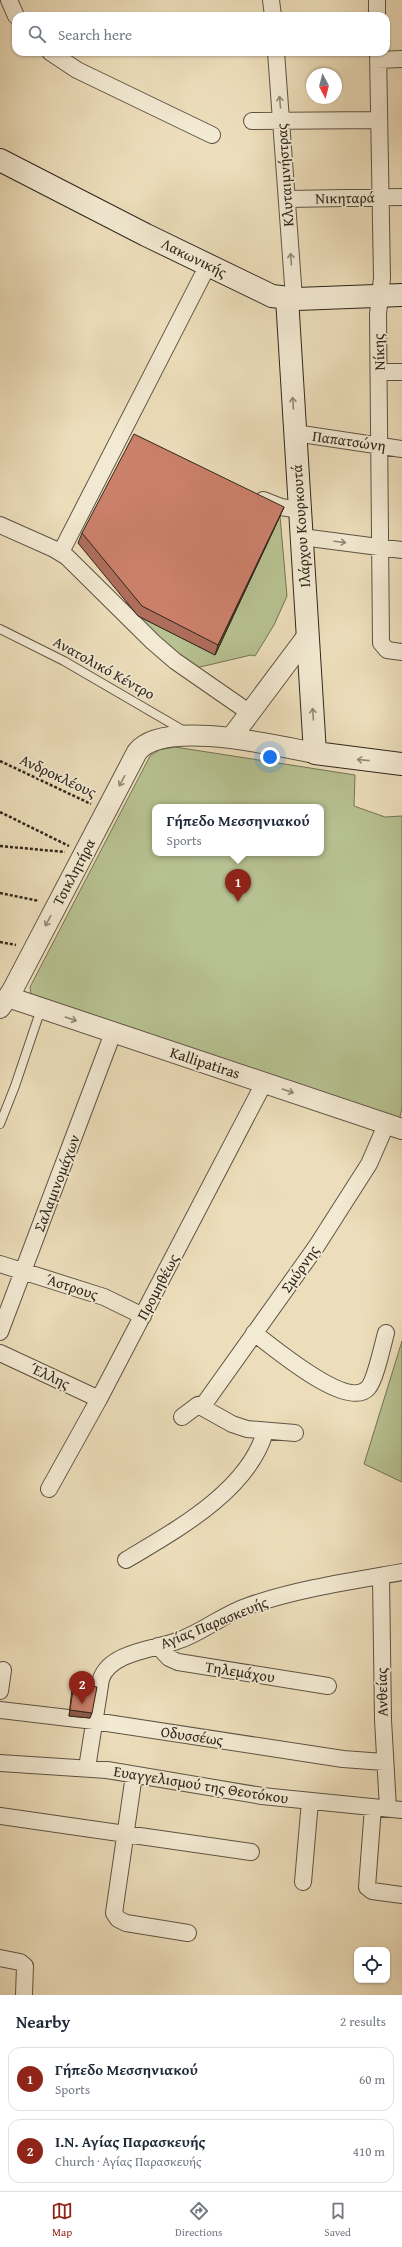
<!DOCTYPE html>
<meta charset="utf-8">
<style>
:root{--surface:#fff;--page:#f2f2f3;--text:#1f2937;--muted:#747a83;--line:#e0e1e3;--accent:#8f2418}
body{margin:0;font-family:"Gentium Book Plus",serif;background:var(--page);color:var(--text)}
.controls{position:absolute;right:12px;bottom:12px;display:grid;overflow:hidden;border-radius:8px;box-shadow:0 1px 3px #0004}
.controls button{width:36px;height:36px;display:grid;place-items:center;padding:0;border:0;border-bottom:1px solid var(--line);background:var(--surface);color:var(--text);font:20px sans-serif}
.compass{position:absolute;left:306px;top:68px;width:36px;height:36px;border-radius:50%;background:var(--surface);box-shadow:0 1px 3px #0004;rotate:173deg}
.you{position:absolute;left:270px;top:757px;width:14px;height:14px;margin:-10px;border:3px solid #fff;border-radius:50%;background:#1a73e8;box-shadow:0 0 0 6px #1a73e833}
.badge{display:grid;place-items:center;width:26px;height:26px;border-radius:50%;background:var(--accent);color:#fff;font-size:13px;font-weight:700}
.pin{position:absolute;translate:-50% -33px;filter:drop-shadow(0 1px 2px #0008)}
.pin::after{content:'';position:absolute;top:21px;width:14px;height:12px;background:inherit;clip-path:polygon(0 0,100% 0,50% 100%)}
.popup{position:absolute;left:152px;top:804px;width:172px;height:52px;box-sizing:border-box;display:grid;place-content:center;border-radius:8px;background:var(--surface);filter:drop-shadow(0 1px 3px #0005);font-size:13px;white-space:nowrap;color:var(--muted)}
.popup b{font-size:15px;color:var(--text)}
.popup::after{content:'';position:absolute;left:50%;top:100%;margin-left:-8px;border:8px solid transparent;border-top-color:var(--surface)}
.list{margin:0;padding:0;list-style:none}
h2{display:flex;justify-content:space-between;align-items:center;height:52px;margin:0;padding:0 16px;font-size:17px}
h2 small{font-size:13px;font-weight:400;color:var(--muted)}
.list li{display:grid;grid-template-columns:26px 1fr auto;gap:12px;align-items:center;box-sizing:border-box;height:64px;margin:0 8px 8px;padding:0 8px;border:1px solid var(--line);border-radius:12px}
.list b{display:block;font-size:15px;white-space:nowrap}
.list p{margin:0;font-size:13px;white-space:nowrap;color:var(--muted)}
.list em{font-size:13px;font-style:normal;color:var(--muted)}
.icon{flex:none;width:22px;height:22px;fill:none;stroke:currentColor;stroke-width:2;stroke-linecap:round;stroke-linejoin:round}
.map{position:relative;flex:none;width:402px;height:1995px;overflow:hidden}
.search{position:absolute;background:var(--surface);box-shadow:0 1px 3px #0004;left:12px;right:12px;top:12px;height:44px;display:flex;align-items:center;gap:10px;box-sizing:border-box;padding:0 14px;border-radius:12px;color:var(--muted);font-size:15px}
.sheet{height:196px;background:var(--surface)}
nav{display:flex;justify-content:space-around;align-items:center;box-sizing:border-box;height:56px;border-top:1px solid var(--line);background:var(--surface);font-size:11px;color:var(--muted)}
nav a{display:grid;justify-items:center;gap:2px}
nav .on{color:var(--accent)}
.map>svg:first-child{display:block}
.green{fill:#b7c191;stroke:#737456;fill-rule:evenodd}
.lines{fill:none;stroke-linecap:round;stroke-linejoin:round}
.service-casing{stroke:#5e5444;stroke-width:10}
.minor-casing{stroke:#5e5444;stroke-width:18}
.tertiary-casing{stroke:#5e5444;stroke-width:22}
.secondary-casing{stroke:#2f261c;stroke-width:24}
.path{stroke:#2f261c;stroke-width:2.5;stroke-dasharray:3 2;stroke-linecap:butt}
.service{stroke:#f3ead3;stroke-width:8}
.minor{stroke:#f3ead3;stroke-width:16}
.tertiary{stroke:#f3ead3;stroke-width:20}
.secondary{stroke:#f3ead3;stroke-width:22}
.wall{fill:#af6e5b;stroke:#2f261c}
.shaded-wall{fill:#8e5a4a;stroke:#2f261c}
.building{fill:#cb806a;stroke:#2f261c}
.oneway{stroke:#918878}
.labels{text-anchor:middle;stroke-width:3.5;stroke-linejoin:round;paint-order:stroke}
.street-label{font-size:15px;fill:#2f261c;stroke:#f3ead3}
</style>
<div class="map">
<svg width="402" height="1995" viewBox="0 0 402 1995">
<rect width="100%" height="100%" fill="#eddebb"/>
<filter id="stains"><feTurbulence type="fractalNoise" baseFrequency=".005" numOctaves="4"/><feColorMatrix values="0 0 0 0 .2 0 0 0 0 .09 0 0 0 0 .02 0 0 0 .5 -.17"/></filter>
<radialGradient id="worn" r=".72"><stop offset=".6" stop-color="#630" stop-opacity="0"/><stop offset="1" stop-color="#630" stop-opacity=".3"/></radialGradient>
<path class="green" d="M280,516L287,596L274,625L255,656L251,655L196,668L184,661L125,603L127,602L138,616L215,655Z
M175,747L355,775L354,806L385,817L402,816V1108L399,1121L31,994L30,987L150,756L159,750ZM155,807H321V853H155Z
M402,1341V1482L364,1464Z"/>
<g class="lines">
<g class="service-casing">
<path id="service" d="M0,629L64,661L186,732
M0,1124L15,1086L41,1009"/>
</g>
<g class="minor-casing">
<path id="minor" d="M9,0L16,16
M271,0L273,16
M377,0V16
M50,52L77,70L212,135
M276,52L294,298
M378,52L382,278L378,314L381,643L387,650L402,652
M378,60L402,59
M252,121L379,120
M287,199L402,197
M380,372H402
M295,433L402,449
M263,500L281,507L300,510
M0,525L54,549L67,557L153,642L175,661L250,713
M302,537L402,550
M61,552L208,265
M0,1264L104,1297L143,1316
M0,1332L113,1033
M254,1333C272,1346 347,1411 368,1388C375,1381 383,1344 386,1333
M0,1353L99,1399
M202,1407L316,1247L369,1164L386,1125
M182,1417L198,1405L232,1424L247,1429L295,1433
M49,1489L99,1399L264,1083
M126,1560C176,1530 248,1491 265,1432
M381,1576L383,1720L388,1808
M158,1646L169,1658L178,1662L328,1686
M0,1691L3,1670
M0,1710L94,1721L343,1759L384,1762
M0,1763L107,1770L262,1796L402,1810
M87,1768L101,1679C110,1652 155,1649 177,1641C202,1633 223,1614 248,1606C297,1589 351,1581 402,1572
M134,1775L114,1913L118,1919L126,1923L188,1933
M373,1807L367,1887L372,1891L402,1895
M0,1816L251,1852
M303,1882L310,1801
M0,1958L20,1962L25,1966L24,1995"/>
</g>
<g class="tertiary-casing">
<path id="tertiary" d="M231,738L308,635
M8,997L402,1129
M0,1008L12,991L137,752C163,718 277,746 315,753"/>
</g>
<g class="secondary-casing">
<path id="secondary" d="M0,160L146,235L272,296L297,299L402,295
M287,298L315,753L402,764"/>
</g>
<path class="path" d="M0,761L91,804
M0,812L69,846
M0,846L65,852
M0,893L39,901
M0,942L16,945"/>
<use href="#service" class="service"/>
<use href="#minor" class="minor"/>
<use href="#tertiary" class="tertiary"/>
<use href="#secondary" class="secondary"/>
</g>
<path class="wall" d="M280,516L215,655L138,616L78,543L82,533Z
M74,1683L90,1718L69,1716L72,1689Z"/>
<path class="shaded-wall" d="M284,507L280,516L215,655L218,645Z
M70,1710L92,1713L90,1718L69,1716Z"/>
<path class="building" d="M134,434L284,507L218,645L142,606L82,533Z
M74,1683L97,1687L92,1713L70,1710Z"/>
<defs><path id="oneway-shaft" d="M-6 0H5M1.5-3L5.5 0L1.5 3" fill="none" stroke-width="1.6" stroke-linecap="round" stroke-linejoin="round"/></defs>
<g class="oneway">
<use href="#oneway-shaft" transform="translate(280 102) rotate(-95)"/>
<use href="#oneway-shaft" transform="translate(291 259) rotate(-94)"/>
<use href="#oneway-shaft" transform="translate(293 403) rotate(-94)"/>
<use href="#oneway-shaft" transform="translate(340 542) rotate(7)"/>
<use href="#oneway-shaft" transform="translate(313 714) rotate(-94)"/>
<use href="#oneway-shaft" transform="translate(363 760) rotate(-174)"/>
<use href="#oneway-shaft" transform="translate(122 781) rotate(118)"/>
<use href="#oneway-shaft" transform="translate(48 921) rotate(118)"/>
<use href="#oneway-shaft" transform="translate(71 1019) rotate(19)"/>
<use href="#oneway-shaft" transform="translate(288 1091) rotate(19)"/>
</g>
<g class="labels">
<g class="street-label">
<text transform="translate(285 175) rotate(-94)" y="5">Κλυταιμνήστρας</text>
<text transform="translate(345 198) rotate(-1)" y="5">Νικηταρά</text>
<text transform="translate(194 258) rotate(26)" y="5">Λακωνικής</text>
<text transform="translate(379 352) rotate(-92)" y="5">Νίκης</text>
<text transform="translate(349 441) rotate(8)" y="5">Παπατσώνη</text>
<text transform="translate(301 526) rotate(-94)" y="5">Ιλάρχου Κουρκουτά</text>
<text transform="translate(104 668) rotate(29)" y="5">Ανατολικό Κέντρο</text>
<text transform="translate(58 776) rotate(25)" y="5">Ανδροκλέους</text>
<text transform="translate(74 872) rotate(-62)" y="5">Τσικλητήρα</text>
<text transform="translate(205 1063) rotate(18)" y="5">Kallipatiras</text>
<text transform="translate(57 1183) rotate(-69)" y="5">Σαλαμινομάχων</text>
<text transform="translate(300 1269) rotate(-55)" y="5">Σμύρνης</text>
<text transform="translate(72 1287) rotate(18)" y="5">Άστρους</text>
<text transform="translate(158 1287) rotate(-62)" y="5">Προμηθέως</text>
<text transform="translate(50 1376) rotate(25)" y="5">Έλλης</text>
<text transform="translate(214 1623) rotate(-22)" y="5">Αγίας Παρασκευής</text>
<text transform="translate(240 1672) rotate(9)" y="5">Τηλεμάχου</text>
<text transform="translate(382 1692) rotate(-91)" y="5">Ανθείας</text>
<text transform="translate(192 1736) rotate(8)" y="5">Οδυσσέως</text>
<text transform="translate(201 1785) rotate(9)" y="5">Ευαγγελισμού της Θεοτόκου</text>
</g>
</g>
<rect width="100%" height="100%" filter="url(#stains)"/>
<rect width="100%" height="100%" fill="url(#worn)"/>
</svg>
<div class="controls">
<button><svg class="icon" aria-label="locate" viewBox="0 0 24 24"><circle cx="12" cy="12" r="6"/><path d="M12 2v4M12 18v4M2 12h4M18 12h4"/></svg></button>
</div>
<svg class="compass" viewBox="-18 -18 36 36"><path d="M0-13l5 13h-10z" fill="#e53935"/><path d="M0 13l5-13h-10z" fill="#747a83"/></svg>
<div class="you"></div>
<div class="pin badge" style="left:238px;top:902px">1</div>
<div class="popup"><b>Γήπεδο Μεσσηνιακού</b>Sports</div>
<div class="pin badge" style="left:82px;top:1704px">2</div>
<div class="search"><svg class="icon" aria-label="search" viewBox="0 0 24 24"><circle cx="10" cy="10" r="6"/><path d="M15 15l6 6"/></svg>Search here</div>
</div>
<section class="sheet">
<h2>Nearby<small>2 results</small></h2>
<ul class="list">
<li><span class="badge">1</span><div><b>Γήπεδο Μεσσηνιακού</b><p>Sports</p></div><em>60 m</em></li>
<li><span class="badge">2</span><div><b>Ι.Ν. Αγίας Παρασκευής</b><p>Church · Αγίας Παρασκευής</p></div><em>410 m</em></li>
</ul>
</section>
<nav>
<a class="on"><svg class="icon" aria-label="map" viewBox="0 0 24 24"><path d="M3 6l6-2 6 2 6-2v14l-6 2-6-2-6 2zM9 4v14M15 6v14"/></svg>Map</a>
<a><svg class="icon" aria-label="directions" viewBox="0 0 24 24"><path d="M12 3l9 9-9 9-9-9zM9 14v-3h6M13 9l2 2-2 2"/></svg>Directions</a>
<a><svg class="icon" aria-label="saved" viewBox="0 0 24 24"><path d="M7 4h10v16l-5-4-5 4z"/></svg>Saved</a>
</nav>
